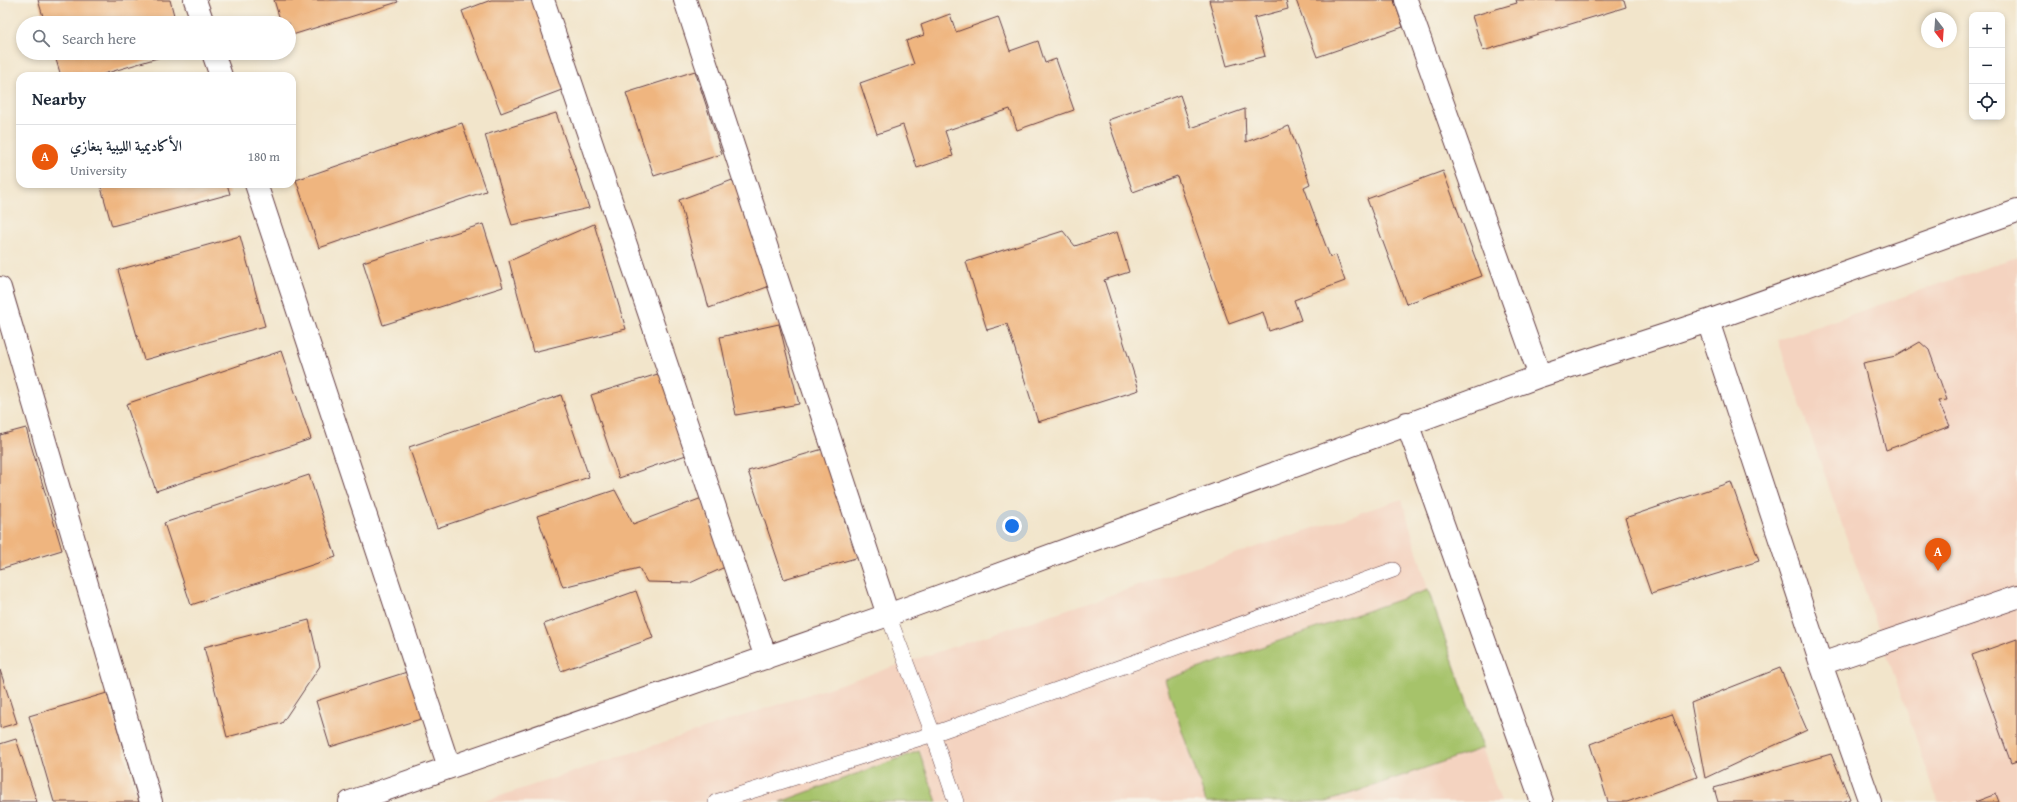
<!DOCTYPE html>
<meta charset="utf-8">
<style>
:root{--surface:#fff;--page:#f6f6f7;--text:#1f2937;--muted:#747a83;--line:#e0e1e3;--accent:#ea580c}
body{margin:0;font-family:"Gentium Book Plus",Amiri,serif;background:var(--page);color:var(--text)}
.controls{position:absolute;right:12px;top:12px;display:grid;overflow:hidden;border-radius:8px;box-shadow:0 2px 6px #0003}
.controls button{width:36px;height:36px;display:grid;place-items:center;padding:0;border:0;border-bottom:1px solid var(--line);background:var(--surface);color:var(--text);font:20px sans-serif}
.compass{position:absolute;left:1921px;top:12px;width:36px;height:36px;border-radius:50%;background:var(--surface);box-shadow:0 2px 6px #0003;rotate:163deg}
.you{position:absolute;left:1012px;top:526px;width:14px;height:14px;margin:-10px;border:3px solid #fff;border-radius:50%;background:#1a73e8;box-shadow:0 0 0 6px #1a73e833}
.badge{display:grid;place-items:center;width:26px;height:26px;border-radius:50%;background:var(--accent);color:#fff;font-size:13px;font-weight:700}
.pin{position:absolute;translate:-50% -33px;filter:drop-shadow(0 1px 2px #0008)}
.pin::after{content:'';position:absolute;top:21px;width:14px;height:12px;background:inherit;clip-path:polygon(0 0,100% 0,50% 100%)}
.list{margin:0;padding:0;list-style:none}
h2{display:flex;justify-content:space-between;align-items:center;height:52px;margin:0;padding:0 16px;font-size:17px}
h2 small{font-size:13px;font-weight:400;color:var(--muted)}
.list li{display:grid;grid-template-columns:26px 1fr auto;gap:12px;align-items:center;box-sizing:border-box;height:64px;padding:0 16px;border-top:1px solid var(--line)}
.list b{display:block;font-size:15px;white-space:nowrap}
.list p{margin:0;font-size:13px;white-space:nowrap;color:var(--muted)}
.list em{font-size:13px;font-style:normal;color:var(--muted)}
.icon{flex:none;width:22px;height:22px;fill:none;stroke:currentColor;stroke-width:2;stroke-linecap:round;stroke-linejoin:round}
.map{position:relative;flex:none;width:2017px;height:802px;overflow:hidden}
.search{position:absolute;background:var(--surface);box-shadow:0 2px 6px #0003;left:16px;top:16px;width:280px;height:44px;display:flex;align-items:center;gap:10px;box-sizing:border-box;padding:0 14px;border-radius:22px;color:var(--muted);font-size:15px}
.panel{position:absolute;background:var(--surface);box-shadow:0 2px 6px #0003;left:16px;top:72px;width:280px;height:116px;border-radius:12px}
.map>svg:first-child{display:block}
.built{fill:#f4d3c0}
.green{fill:#a6c36a;stroke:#78714a}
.building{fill:#efb57f}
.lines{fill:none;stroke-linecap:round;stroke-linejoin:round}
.lane-casing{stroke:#633d43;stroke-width:16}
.street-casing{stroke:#633d43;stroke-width:24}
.lane{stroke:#fff;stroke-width:15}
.street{stroke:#fff;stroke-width:22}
</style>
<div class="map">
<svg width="2017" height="802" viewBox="0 0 2017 802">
<rect width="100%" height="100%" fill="#f7f3e8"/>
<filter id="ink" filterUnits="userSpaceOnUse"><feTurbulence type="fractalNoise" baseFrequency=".025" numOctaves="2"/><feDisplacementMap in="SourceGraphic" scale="8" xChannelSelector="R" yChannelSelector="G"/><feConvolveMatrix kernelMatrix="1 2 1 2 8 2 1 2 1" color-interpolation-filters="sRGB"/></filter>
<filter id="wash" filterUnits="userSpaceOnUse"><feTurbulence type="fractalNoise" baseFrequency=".012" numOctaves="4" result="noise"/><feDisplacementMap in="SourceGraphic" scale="16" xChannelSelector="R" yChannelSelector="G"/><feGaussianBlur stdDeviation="0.9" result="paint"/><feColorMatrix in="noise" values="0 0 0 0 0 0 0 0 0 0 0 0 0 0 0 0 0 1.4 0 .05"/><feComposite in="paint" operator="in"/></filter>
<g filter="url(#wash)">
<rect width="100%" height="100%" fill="#f2e5cb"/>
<path class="built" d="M2017,257V802H1938L1778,340Z
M1402,499L1428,590L1501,802H482Z"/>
<path class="green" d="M1428,590L1483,748L1326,802H1206L1165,680Z
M919,751L937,802H780Z"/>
<g id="blocks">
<path class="building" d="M38,0H170L176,23H45Z
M274,0H397L398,2L289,36V23H281Z
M491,0H534L567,88L501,113L462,11Z
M1209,0H1286L1288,9L1254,18L1265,56L1227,66Z
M1296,0H1394L1403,27L1317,57Z
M1516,0H1624L1626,7L1483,51L1472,16L1517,3Z
M950,14L956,32L998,17L1010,51L1038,41L1045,63L1056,59L1074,110L1017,130L1010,109L945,131L953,156L917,168L903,125L877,134L860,83L914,64L906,41L924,35L921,25Z
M54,53H174L97,76H61Z
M695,71L722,154L654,176L626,93Z
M1180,95L1191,128L1245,109L1246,142L1289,126L1310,184L1304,187L1330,257L1336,255L1345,281L1294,300L1301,320L1269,331L1263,312L1229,324L1177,176L1133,192L1108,120Z
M556,113L589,208L512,225L485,135Z
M462,123L486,191L319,248L296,180Z
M1443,171L1482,276L1406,304L1367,199Z
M735,179L770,286L709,308L679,200Z
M100,184H227L230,194L112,226Z
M483,224L503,287L383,325L363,262Z
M594,224L626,329L533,352L509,261Z
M1063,231L1075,246L1117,232L1129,272L1104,280L1139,390L1038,422L1007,324L987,330L966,262Z
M240,236L265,326L144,360L118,270Z
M779,324L799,404L736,415L720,337Z
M1920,342L1929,350L1947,400L1938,401L1950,426L1886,450L1863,363L1896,356Z
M281,351L311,439L156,491L126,404Z
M664,372L689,454L619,478L591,395Z
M561,395L589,477L437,528L409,447Z
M26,428L62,550L0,569V435Z
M823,449L859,557L784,579L748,471Z
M309,475L336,557L191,605L164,523Z
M1731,482L1759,561L1651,594L1625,518Z
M615,490L633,524L702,498L725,567L690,583L647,582L639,568L563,587L537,516Z
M636,591L653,638L561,671L544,624Z
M309,620L320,666L282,723L227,737L204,647Z
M2017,639V761L2011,763L1972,655Z
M1780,668L1807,730L1705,778L1691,703Z
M0,670L17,723L0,728Z
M410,671L424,718L330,747L316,701Z
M107,693L139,802H54L29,716Z
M1672,713L1697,777L1627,802H1608L1590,744Z
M16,739L37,802H0V744Z
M1831,754L1850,799L1842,802H1718L1714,788Z
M1996,794L1999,802H1975Z"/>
</g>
</g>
<g filter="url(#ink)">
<use href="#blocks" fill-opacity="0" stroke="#633d43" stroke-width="1"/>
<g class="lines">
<g class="lane-casing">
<path id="lane" d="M888,615L933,734L956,802
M716,802L933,734L1393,570"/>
</g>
<g class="street-casing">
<path id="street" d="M195,0L203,23
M543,0L766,658
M685,0L888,615
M1406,0L1540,376
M213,53L221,76
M256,184L449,767
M0,288L151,802
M1708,321L1821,664L1870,802
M1407,423L1542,802
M1821,664L2017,597
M350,802L888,615L1540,376L1708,321L2017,211"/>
</g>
<use href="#lane" class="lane"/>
<use href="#street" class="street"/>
</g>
</g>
</svg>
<div class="controls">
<button>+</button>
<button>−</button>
<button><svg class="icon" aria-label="locate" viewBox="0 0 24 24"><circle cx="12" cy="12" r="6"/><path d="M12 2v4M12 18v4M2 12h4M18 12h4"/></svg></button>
</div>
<svg class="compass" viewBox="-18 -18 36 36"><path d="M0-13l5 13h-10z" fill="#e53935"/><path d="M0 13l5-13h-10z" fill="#747a83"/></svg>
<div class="you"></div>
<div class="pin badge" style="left:1938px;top:571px">A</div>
<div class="search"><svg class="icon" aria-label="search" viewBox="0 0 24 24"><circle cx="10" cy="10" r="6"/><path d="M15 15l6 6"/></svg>Search here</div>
<section class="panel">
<h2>Nearby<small></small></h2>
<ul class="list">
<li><span class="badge">A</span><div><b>الأكاديمية الليبية بنغازي</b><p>University</p></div><em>180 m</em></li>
</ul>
</section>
</div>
